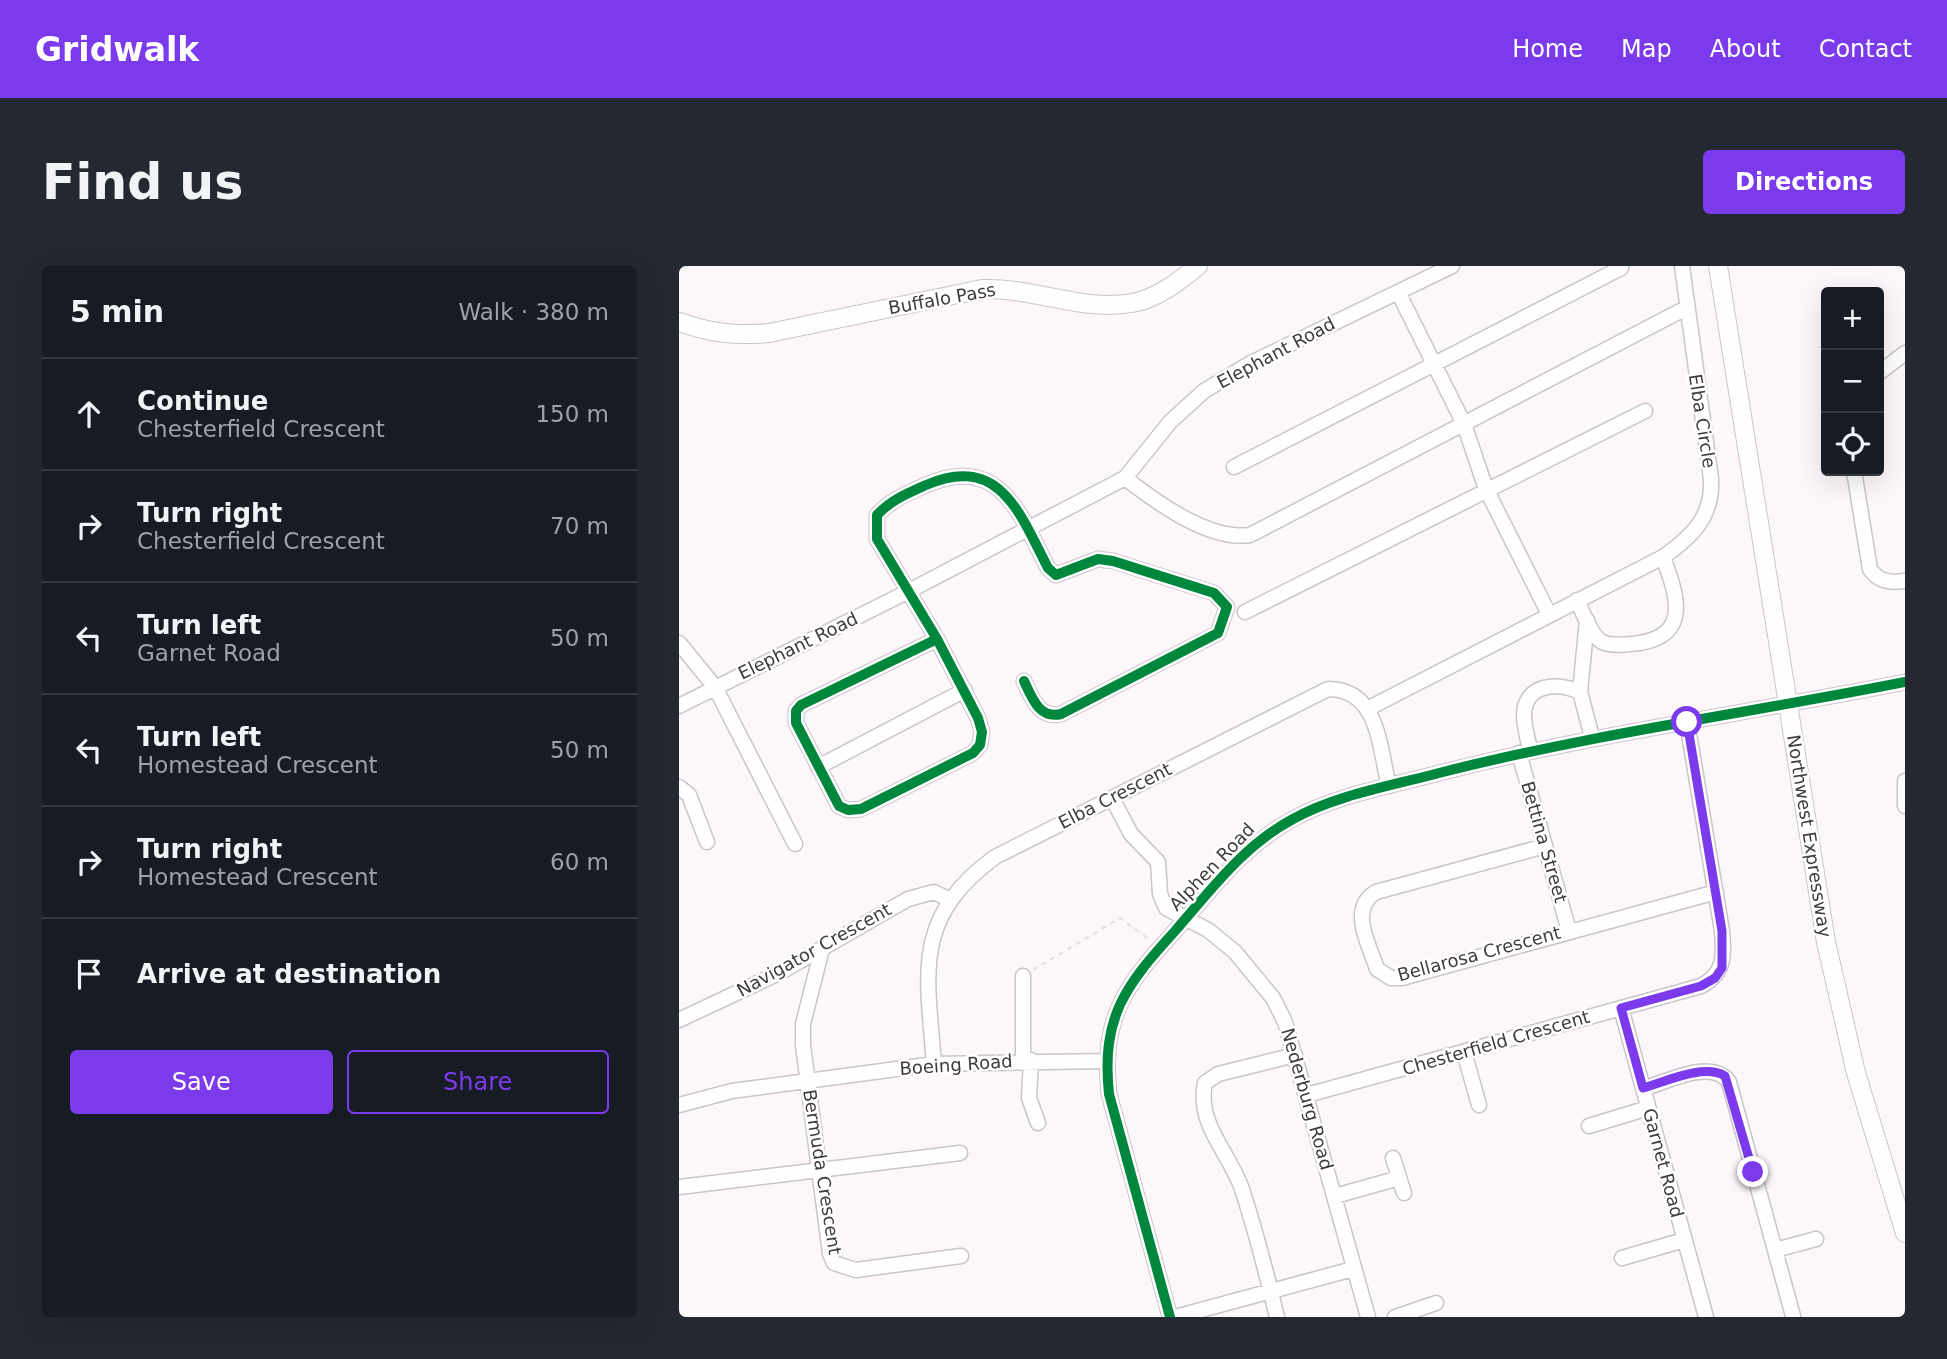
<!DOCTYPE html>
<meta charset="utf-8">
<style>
:root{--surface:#171b24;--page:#242831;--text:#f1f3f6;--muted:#9ea1a6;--line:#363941;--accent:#7c3aed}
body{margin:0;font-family:"DejaVu Sans",sans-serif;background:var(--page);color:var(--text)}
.controls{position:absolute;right:21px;top:21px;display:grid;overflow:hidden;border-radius:7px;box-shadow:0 7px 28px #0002}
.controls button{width:63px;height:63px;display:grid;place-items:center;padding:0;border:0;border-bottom:2px solid var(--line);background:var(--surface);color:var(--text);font:35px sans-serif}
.stop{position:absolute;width:21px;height:21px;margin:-16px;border:5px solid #7c3aed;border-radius:50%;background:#fff}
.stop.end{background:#7c3aed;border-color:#fff;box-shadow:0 2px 7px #0008}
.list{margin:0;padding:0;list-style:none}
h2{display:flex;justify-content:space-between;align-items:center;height:91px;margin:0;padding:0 28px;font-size:30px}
h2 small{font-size:23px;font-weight:400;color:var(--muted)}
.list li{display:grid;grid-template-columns:46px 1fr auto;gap:21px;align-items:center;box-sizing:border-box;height:112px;padding:0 28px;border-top:2px solid var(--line)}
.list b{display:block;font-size:26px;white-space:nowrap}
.list p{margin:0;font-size:23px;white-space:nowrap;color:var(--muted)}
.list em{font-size:23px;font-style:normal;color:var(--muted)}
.actions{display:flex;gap:14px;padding:21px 28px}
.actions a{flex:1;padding:16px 0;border:2px solid var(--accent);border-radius:7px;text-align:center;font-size:24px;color:var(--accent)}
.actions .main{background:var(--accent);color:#fff}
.icon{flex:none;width:38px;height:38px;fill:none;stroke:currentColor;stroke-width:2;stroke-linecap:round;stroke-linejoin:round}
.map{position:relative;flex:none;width:1226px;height:1051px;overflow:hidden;border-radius:7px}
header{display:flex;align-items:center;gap:42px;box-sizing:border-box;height:98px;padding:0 35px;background:var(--accent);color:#fff}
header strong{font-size:33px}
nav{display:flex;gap:38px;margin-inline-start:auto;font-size:24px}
.intro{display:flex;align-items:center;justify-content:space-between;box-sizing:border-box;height:168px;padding:0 42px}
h1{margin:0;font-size:49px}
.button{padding:18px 32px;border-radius:7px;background:var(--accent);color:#fff;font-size:24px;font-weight:700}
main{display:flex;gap:42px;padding:0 42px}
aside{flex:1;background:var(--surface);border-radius:7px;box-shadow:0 7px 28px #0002}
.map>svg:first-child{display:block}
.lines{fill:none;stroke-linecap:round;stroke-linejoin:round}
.minor-casing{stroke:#c9c5c9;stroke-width:17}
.major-casing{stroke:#c9c5c9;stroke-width:20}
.path{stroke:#e0dee0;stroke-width:2;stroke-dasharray:5 5;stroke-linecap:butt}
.minor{stroke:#fffeff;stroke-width:14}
.major{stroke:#fffeff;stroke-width:18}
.cycleway-casing{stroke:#fff;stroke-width:15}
.cycleway{stroke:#00873e;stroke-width:10}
.route{stroke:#7c3aed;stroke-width:9}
.labels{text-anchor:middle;stroke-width:5;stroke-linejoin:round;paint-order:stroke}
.street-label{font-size:18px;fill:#3f3b3e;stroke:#fff}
</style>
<header>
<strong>Gridwalk</strong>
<nav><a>Home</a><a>Map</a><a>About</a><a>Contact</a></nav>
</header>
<div class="intro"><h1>Find us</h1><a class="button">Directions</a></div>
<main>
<aside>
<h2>5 min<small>Walk · 380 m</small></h2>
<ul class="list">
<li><svg class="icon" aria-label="ahead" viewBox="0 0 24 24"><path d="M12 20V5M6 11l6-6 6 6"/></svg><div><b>Continue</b><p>Chesterfield Crescent</p></div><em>150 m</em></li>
<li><svg class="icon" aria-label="right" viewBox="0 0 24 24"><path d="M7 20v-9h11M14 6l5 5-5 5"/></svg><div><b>Turn right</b><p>Chesterfield Crescent</p></div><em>70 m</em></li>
<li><svg class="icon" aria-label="left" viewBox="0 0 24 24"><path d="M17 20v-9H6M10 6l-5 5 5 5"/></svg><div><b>Turn left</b><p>Garnet Road</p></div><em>50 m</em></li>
<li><svg class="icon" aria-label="left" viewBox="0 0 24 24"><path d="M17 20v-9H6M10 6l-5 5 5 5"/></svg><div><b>Turn left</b><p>Homestead Crescent</p></div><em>50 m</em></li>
<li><svg class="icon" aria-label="right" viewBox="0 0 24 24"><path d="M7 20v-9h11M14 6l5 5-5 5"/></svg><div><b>Turn right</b><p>Homestead Crescent</p></div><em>60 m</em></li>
<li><svg class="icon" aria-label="arrive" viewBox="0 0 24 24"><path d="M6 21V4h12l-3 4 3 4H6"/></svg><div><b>Arrive at destination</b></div></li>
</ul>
<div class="actions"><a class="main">Save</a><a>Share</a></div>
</aside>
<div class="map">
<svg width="1226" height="1051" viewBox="0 0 1226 1051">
<rect width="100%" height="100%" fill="#fdf7fc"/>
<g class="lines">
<g class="minor-casing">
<path id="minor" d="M719,26L785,158L807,223L870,348
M1200,107L1226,87
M555,201L942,2
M1175,205L1191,303C1199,316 1212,317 1226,315
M446,212C477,236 530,275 571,269L1007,42
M898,334C904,346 911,369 923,376C934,381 950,378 961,377C1013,368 997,327 984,291
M566,346L966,145
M908,354L901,426L913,471
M258,373L122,439L117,445V457L160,540L169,544L182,543L294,487L301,479L303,466L299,452L258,373L198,273V249C212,234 229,227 247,219C321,187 341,248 369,302L377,309L419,293L434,295L535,327L548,341L539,367L382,448C360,453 353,432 345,415
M0,377L36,421L116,578
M0,440L228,326L446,212L491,156L525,125L570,98L773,0
M690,442L984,291C1014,270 1034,250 1032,213L1003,0
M851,484C849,473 845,461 845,450C845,417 879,416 901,426
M840,487L890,665
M139,501L286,424
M1226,515V540
M0,521L10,529L28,576
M433,532L452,568L479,596L481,628L487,642L529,664L556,686L594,732L606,756L689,1051
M866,580L697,626C669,643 690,678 698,703L712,712H723L1037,626
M143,683L124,758V779L151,988L155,997L177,1004L282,990
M942,742L1027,1051
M0,754L102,706L229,633L255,626L271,634
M785,786L800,839
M344,794V710
M352,794L350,832L359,857
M255,798C248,707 233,652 316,591L649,423C700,423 700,481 710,520
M964,823C987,816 1033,792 1050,816L1114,1050
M628,829L1022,720C1046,707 1045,691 1043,665L1008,456
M0,839L53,825L255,798L427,795
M910,860L969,842
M714,892L725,927
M0,921L281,887
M656,930L720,912
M1096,984L1137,973
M943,992L1005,974
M491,1051L430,828C422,751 446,720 496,665C532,624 565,579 614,553C657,529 712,520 760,507C913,468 1070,447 1226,416
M496,1051L674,1003
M598,1051C588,1009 577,967 564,926C552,888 517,859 526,817L539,808L616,789
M716,1051L757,1037"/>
</g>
<g class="major-casing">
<path id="major" d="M1039,0L1147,676L1177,807L1226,967
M0,56C31,67 56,70 90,67L303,23C353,21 403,46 453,37C478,33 500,15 519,0"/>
</g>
<path class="path" d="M354,704L441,652L471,674"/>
<use href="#minor" class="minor"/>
<use href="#major" class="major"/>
<g class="cycleway-casing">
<path id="cycleway" d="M258,373L122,439L117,445V457L160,540L169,544L182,543L294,487L301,479L303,466L299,452L258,373L198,273V249C212,234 229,227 247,219C321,187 341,248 369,302L377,309L419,293L434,295L535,327L548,341L539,367L382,448C360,453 353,432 345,415
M491,1051L430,828C422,751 446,720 496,665C532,624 565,579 614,553C657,529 712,520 760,507C913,468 1070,447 1226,416"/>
</g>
<use href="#cycleway" class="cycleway"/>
</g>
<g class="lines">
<path class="route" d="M1008,456L1043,665V702L1036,712L1022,720L942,742L964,822C986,816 1025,797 1046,810L1074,906"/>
</g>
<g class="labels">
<g class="street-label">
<text transform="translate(263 33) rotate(-10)" y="6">Buffalo Pass</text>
<text transform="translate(597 87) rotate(-28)" y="6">Elephant Road</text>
<text transform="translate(1023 155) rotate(81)" y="6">Elba Circle</text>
<text transform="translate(119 380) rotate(-26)" y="6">Elephant Road</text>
<text transform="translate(436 530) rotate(-27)" y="6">Elba Crescent</text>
<text transform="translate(1130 570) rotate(81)" y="6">Northwest Expressway</text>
<text transform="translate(865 576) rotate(74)" y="6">Bettina Street</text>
<text transform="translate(533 601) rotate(-46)" y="6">Alphen Road</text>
<text transform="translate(135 684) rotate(-29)" y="6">Navigator Crescent</text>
<text transform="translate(800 688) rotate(-15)" y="6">Bellarosa Crescent</text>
<text transform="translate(817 777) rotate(-16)" y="6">Chesterfield Crescent</text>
<text transform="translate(277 799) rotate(-4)" y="6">Boeing Road</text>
<text transform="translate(628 833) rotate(74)" y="6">Nederburg Road</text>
<text transform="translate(984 897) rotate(75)" y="6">Garnet Road</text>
<text transform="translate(143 906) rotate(81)" y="6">Bermuda Crescent</text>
</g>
</g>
</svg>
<div class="controls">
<button>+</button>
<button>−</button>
<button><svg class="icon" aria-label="locate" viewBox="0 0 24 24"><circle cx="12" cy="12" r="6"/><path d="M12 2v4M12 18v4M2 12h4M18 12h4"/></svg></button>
</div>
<div class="stop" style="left:1008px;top:456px"></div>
<div class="stop end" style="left:1074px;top:906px"></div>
</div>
</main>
